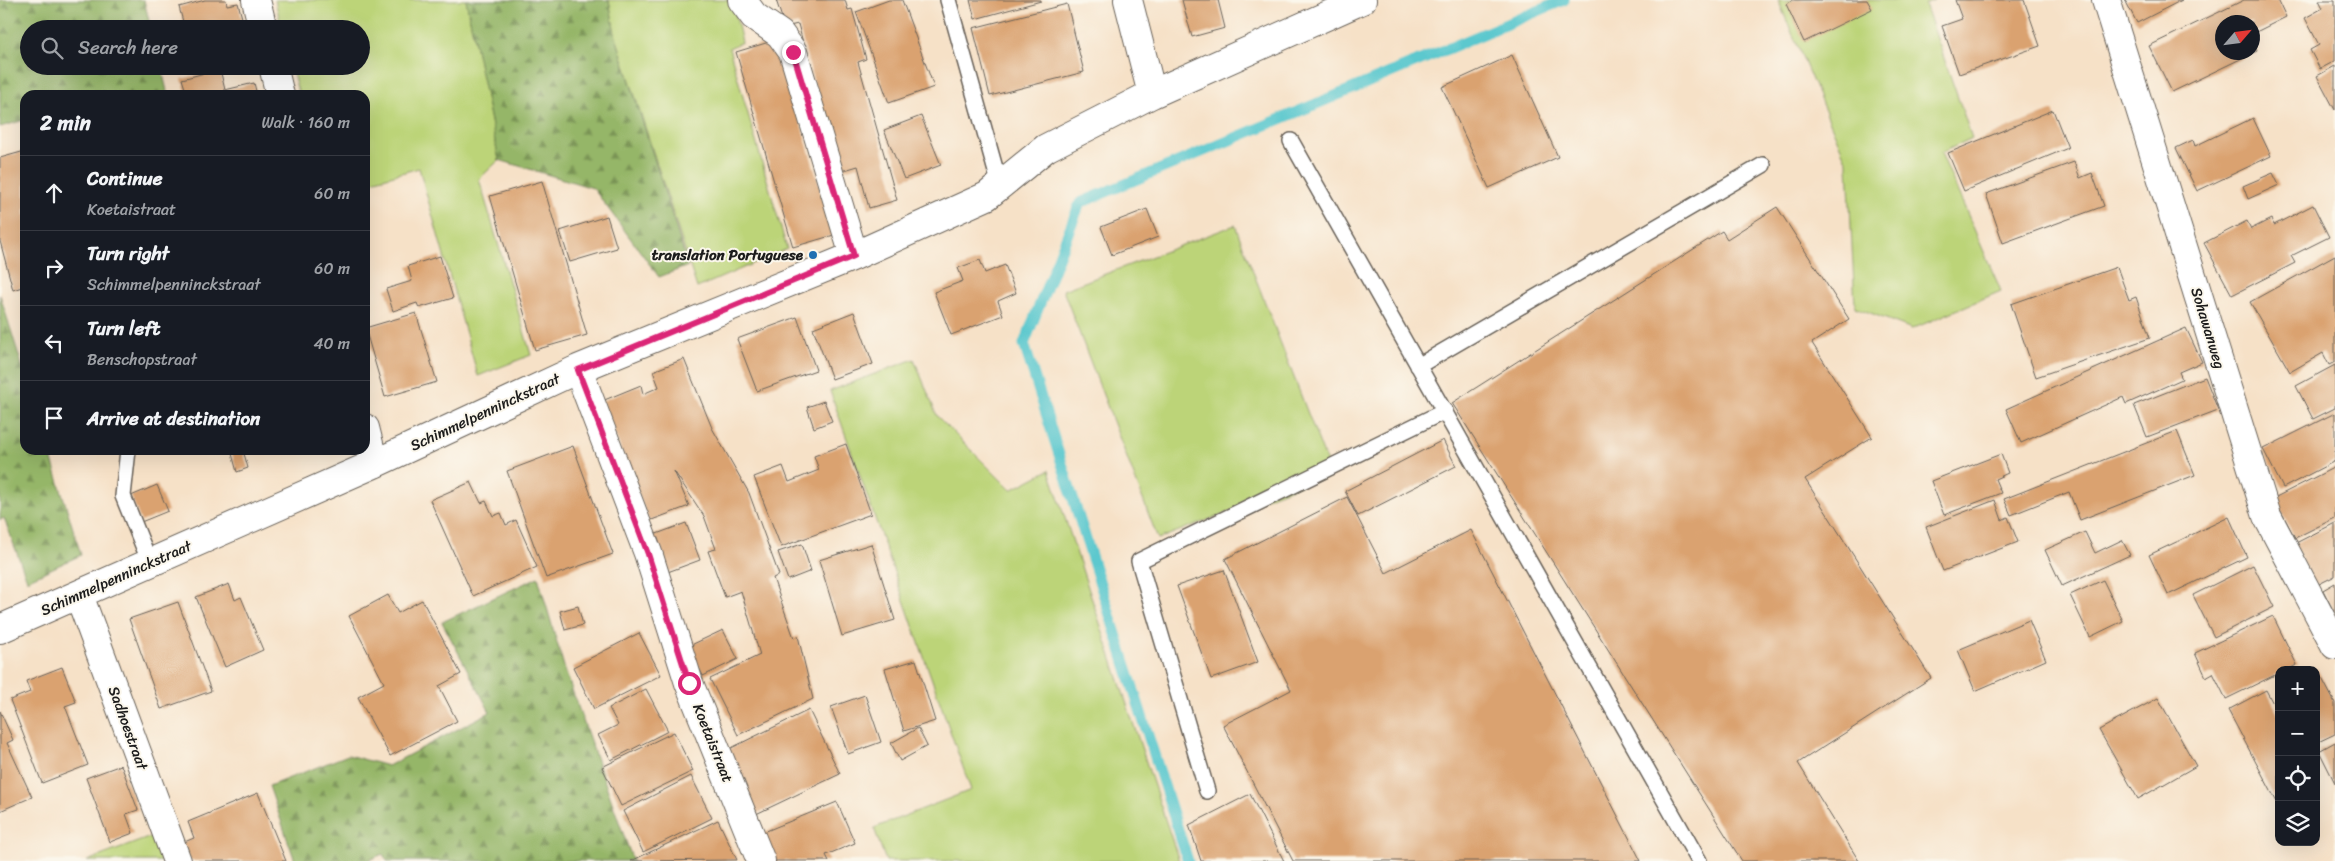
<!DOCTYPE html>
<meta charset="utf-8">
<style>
:root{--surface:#171b24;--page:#20242c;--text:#f1f3f6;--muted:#9ea1a6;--line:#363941}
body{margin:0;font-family:Sriracha,sans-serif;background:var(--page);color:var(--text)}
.controls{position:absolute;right:15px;bottom:15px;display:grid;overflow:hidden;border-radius:10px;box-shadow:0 5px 20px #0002}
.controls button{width:45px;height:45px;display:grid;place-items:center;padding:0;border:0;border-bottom:1px solid var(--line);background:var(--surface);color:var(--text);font:25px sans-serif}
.compass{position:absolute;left:2215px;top:15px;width:45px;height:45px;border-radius:50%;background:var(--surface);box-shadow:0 5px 20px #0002;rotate:62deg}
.stop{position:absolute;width:15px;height:15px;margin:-11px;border:4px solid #db2777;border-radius:50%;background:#fff}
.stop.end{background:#db2777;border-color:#fff;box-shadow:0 1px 5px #0008}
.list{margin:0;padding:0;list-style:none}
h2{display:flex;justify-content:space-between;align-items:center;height:65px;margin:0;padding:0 20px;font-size:21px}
h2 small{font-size:16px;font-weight:400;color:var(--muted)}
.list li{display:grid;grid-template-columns:32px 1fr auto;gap:15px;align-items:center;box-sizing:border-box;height:75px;padding:0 20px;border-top:1px solid var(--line)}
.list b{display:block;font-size:19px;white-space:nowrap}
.list p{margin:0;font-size:16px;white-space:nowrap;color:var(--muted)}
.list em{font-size:16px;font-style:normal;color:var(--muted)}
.icon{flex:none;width:28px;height:28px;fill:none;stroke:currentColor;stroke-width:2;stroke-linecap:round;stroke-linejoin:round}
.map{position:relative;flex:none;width:2335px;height:861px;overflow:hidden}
.search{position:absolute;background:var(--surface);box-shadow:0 5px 20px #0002;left:20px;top:20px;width:350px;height:55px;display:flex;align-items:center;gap:12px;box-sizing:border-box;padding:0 18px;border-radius:28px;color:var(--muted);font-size:19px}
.panel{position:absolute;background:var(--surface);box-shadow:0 5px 20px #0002;left:20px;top:90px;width:350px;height:365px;border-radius:15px}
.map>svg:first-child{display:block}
.green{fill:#bcd478;stroke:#6c784a}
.forest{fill:url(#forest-firs);stroke:#586942}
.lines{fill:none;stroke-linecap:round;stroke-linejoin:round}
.stream{stroke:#5bc8ce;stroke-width:11}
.building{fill:#daa270}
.lane-casing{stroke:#686158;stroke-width:18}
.street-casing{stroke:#686158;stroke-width:30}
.lane{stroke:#fff;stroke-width:15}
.street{stroke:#fff;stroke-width:28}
.route{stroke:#db2777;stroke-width:6}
.poi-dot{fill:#1f6fb2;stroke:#fbf7ec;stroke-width:2}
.labels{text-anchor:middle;stroke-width:4;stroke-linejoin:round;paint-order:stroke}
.poi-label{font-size:15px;font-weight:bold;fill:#1c1c1c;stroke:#fbf7ec;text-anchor:end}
.street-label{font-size:15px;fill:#1c1c1c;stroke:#fbf7ec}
</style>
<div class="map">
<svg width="2335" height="861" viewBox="0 0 2335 861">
<defs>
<pattern id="forest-firs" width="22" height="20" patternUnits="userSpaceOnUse" patternTransform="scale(1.25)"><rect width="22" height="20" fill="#95b668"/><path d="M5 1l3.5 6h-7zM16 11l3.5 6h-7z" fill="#799355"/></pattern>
</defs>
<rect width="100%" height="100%" fill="#fbf7ec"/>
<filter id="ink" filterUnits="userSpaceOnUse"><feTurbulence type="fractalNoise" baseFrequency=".02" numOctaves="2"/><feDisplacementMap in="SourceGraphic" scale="10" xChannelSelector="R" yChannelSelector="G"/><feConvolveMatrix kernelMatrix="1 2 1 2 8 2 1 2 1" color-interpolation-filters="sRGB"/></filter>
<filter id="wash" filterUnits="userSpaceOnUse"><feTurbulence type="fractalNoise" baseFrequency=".0096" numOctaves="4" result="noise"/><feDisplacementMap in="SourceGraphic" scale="20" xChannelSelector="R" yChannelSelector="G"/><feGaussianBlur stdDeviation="1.12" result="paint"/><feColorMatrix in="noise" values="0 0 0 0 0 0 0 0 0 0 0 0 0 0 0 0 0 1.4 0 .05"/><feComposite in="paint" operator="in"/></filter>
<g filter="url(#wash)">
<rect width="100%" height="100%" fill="#f6e1c7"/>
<path class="green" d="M275,0H466L499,160L479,179L531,355L478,376L419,168L365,183V95H299L291,66H361V29H282Z
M609,0H732L742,42L729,48L787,249L697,288L615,34Z
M1778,0H1935L1925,4L1972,138L1941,153L2001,291L1912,329L1855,307L1848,165Z
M1235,225L1331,473L1158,539L1063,290Z
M914,359L937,416L1011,490L1049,470L1179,861H886L874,828L971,790L830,391Z
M156,835L166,861H87Z"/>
<path class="forest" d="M0,0H144L151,29H29V66H161L168,95H25V120L0,127Z
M466,0H609L615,34L688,266L659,277L593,188L499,160Z
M0,295L25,375V450H49L81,555L27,580L4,518L0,520Z
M538,577L565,670L633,861H387L383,854L366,861H295L269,786L348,755L388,766L490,712L442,622Z"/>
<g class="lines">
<path class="stream" d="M1188,861L1024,344L1080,203L1564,0"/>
</g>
<g id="blocks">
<path class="building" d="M205,0H226L227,5L238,3L245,29H185L179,7Z
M776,0H845L848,10L852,9L866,59L858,62L897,200L869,208L858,166L838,172L798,24L785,27Z
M889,0H902L934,87L889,103L856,12Z
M970,0H1041V1L975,19Z
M1182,0H1218L1225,28L1192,37Z
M1793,0H1867L1872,9L1804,42L1786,4Z
M1955,0H2024L2040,46L1959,74L1942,26L1962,19Z
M2125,0H2182L2137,23Z
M2244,0H2278L2286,17L2252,34V22H2222V52H2252V41L2257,51L2172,92L2149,46Z
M2319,0H2335V61L2320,69L2310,50L2319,45L2305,18L2323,8Z
M1067,4L1084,72L990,96L973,28Z
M776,40L834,235L793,247L736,52Z
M1512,55L1558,157L1489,188L1442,87Z
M2335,66V110L2317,76Z
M220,69L225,90L254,83L257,95H187L182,79Z
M2053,110L2068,148L1964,191L1948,153Z
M921,116L941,165L904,179L884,130Z
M2253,118L2271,156L2197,191L2176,148L2193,140L2195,146Z
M25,151V286L13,290L0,241V158Z
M2074,162L2080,178L2092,173L2104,206L2003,243L1986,194Z
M2273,173L2279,185L2248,199L2243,186Z
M542,181L587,335L535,350L490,196Z
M2313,205L2329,237L2291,256L2295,263L2232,295L2204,243L2247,221L2251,229L2271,219L2274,225Z
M1777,207L1849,319L1812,343L1872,437L1805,479L1931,678L1798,763L1859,861H1742L1452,403L1722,231L1727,239Z
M1147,209L1158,237L1112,255L1101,227Z
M607,216L617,248L570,262L560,231Z
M2335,255V362L2329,365L2323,353L2290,372L2250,302Z
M440,256L453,298L419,308L417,303L393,311L386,289L412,281L408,266Z
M980,260L985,273L1005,265L1016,293L998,301L1003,315L951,335L934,292L963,281L958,268Z
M2117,267L2129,300L2136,297L2150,338L2036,377L2011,304Z
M854,312L873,364L832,379L813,328Z
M416,313L437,382L385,397L365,328Z
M797,317L816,370L757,391L737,339Z
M2186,328L2202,362L2179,372L2182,379L2126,404L2123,397L2021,443L2006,409Z
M684,359L712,428L749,493L779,575L773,578L794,638L798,636L813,699L738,735L710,679L760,655L741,591L725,597L708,551L716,549L704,516L674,471L689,506L649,521L602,401L641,385L643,394L659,387L653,371Z
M2335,365V408L2313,419L2296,386Z
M2205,377L2218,410L2147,437L2134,405Z
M824,401L832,421L814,428L807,407Z
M2335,413V461L2283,488L2263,449Z
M2177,431L2195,475L2080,520L2069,492L2011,515L2004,499Z
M1443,440L1456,466L1358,516L1345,491Z
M846,444L871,514L781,547L754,477L783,466L789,482L819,470L814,456Z
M573,446L613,554L546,578L507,471Z
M231,450H243L248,468L237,472Z
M2001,454L2008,473L1995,479L2001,493L1944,515L1931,481Z
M2335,467V518L2295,538L2274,498Z
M471,482L481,503L486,501L493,516L501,513L506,525L516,520L537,567L473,596L430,500Z
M157,485L168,511L141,522L131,496Z
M1347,497L1386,573L1471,530L1641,861H1293L1223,725L1291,690L1225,559Z
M1995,500L2002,520L2008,517L2018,542L1943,571L1926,527Z
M2229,517L2247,557L2168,595L2149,555Z
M686,523L700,560L665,573L651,536Z
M2335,523V576L2315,586L2294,544Z
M2085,532L2095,553L2122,540L2130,555L2062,586L2045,550Z
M802,544L811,571L788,580L778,552Z
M871,544L895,620L842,636L819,560Z
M2253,565L2274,607L2214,637L2193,595Z
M1224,570L1258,662L1211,679L1177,586Z
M2103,580L2123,621L2090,637L2070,595Z
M2335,583V614L2323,590Z
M229,584L235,600L241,597L263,650L225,667L196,597Z
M388,595L398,613L422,600L461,674L439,686L457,721L390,756L358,697L384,683L349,616Z
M178,602L211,691L161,709L129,619Z
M578,606L583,625L565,630L560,611Z
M2273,616L2297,665L2286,670H2279V673L2226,699L2213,673L2206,677L2195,653Z
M2029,620L2046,660L1975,691L1958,650Z
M723,630L738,659L703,676L689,646Z
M639,633L661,675L594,709L573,667Z
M916,660L935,721L904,731L885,669Z
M62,667L76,702L65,706L88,765L42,783L10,700L30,692L26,681Z
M2316,667L2335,703V734L2316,743Z
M646,689L668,731L611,760L598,735L618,725L609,708Z
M2266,690L2279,715V806L2228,710Z
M865,695L881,742L848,754L831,707Z
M2158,698L2196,766L2138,799L2099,730Z
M809,710L840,774L754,815L723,752Z
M0,711L13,740L7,743L32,797L0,811Z
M918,728L927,746L900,761L891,743Z
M674,732L693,771L621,806L602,767Z
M2335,742V783L2319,751Z
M121,765L138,810L126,814L133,833L110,842L86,778Z
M691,776L712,818L643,852L623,811Z
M258,793L286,861H190L182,843L194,838L188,822Z
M1250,794L1284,861H1201L1189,825Z
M837,802L855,843L826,855L829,861H770L759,834Z
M718,820L737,860L631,861Z"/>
</g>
</g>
<g filter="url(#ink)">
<use href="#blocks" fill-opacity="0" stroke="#686158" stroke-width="1"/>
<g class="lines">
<g class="lane-casing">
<path id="lane" d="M948,0L1000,186
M1291,141L1699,861
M1418,366L1763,165
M128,450L123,496L150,563
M1207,791L1139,561L1445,411"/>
</g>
<g class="street-casing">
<path id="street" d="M256,0L263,29
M742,0L754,16L780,34L793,52L854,256
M1128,0L1152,94
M2106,0L2267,516L2335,645
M273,66L280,95
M578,369L648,553L689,683L761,861
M365,428L374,464
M79,595L177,861
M0,629L374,464L578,369L854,256L987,196L1046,148L1152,94L1362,0"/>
</g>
<use href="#lane" class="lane"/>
<use href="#street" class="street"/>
</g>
</g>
<g class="lines" filter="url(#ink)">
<path class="route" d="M689,683L648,554L578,370L854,256L793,52"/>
</g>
<circle class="poi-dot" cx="813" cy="255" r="5"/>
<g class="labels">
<g class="poi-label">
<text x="803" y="260">translation Portuguese</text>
</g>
<g class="street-label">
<text transform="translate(2208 328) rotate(73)" y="5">Sohawanweg</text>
<text transform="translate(485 412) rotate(-25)" y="5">Schimmelpenninckstraat</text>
<text transform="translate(116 578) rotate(-24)" y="5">Schimmelpenninckstraat</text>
<text transform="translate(128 728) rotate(70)" y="5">Sadhoestraat</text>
<text transform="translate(713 743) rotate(68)" y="5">Koetaistraat</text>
</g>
</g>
</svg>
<div class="controls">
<button>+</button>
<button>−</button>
<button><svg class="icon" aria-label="locate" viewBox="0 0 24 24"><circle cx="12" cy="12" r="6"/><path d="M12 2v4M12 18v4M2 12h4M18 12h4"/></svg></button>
<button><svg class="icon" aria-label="layers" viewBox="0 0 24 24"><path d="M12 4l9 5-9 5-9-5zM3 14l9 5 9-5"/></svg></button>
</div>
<svg class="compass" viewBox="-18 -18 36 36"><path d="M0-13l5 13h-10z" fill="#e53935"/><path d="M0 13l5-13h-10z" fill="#9ea1a6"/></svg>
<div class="stop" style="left:689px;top:683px"></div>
<div class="stop end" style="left:793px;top:52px"></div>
<div class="search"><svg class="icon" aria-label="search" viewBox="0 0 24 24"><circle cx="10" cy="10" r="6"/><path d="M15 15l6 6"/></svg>Search here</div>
<section class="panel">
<h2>2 min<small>Walk · 160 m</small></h2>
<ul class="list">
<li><svg class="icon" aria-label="ahead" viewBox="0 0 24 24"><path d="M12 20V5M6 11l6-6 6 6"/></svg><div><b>Continue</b><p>Koetaistraat</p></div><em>60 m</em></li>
<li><svg class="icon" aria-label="right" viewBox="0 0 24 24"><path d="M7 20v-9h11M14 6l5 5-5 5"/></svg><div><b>Turn right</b><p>Schimmelpenninckstraat</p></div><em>60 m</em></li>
<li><svg class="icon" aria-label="left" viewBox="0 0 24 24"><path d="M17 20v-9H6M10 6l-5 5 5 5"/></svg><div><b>Turn left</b><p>Benschopstraat</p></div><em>40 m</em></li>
<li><svg class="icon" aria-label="arrive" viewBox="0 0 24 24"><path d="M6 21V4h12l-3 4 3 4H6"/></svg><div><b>Arrive at destination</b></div></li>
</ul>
</section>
</div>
